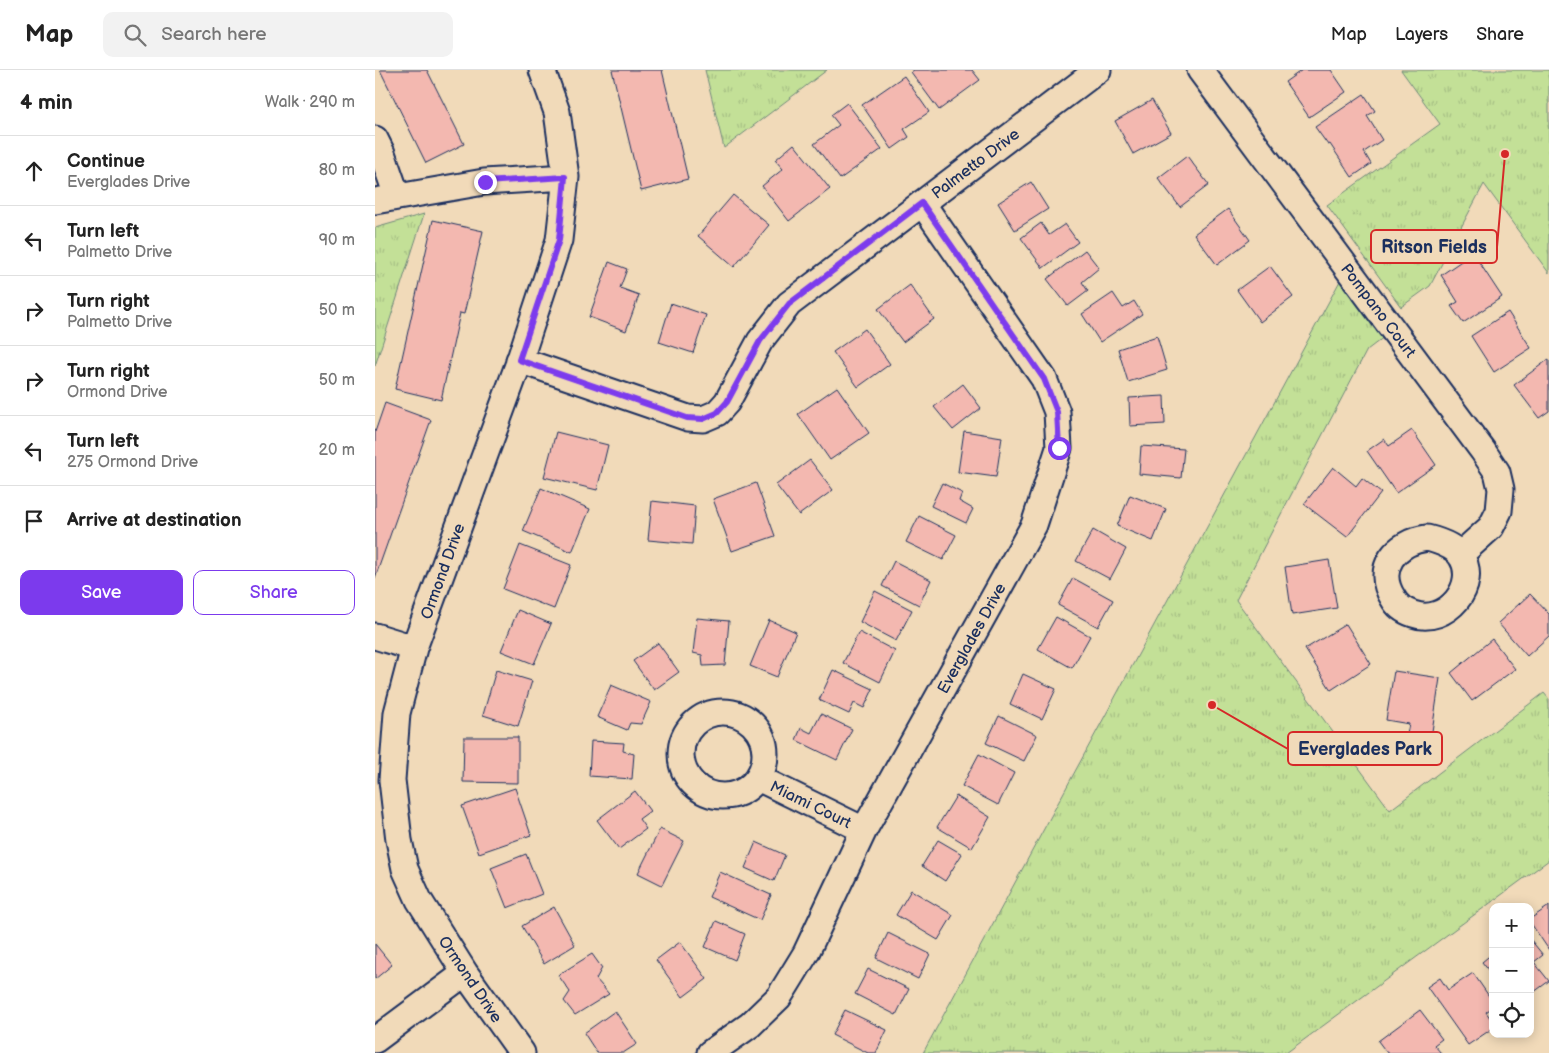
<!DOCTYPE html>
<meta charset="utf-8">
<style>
:root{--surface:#fff;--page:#f2f2f2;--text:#222;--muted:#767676;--line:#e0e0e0;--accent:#7c3aed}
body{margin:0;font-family:"Balsamiq Sans",sans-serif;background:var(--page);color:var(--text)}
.controls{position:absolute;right:15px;bottom:15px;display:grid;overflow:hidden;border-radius:10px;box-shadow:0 2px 12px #0003}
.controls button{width:45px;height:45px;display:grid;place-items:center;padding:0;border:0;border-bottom:1px solid var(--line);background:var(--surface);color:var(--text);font:25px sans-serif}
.stop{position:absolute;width:15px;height:15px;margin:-11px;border:4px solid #7c3aed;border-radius:50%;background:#fff}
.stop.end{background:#7c3aed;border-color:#fff;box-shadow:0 1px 5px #0008}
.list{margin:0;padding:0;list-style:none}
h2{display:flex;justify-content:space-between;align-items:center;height:65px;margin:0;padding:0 20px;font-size:21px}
h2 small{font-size:16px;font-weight:400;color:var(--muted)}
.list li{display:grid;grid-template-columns:32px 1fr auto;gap:15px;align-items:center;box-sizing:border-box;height:70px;padding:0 20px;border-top:1px solid var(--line)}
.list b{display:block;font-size:19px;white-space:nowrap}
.list p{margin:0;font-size:16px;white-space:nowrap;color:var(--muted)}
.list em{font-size:16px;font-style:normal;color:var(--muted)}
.actions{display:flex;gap:10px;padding:15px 20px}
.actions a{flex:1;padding:11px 0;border:1px solid var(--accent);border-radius:10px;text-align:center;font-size:18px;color:var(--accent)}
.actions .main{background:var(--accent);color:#fff}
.icon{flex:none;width:28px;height:28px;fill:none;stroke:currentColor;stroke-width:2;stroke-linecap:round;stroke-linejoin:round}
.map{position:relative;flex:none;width:1174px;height:983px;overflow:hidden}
header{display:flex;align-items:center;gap:30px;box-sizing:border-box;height:70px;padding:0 25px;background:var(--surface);border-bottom:1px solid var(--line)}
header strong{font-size:24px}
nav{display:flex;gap:28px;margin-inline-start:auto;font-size:18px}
.search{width:350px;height:45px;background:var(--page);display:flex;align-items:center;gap:12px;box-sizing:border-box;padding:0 18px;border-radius:10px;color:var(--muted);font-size:19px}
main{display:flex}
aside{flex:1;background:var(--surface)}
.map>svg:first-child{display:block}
.grass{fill:url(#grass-tufts);stroke:#6f887a}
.building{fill:#f3b8b0;stroke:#1b2f5e}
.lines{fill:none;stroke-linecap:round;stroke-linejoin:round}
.minor-casing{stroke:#1b2f5e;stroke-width:29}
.minor{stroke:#f1dab9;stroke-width:25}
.route{stroke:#7c3aed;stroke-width:6}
.labels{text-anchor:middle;stroke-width:4;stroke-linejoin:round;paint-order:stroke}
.street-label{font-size:16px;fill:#1b2f5e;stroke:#f1dab9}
.leader{fill:none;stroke:#d62828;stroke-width:2}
.callout-dot{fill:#d62828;stroke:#f1dab9;stroke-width:2}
.callout{fill:#f1dab9;stroke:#d62828;stroke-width:2}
.callout-label{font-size:18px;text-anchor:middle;font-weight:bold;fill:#1b2f5e}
</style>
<header>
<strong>Map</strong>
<div class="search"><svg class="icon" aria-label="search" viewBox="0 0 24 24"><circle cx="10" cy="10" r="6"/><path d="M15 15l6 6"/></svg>Search here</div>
<nav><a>Map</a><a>Layers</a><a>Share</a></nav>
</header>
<main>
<aside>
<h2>4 min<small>Walk · 290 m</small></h2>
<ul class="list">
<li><svg class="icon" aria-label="ahead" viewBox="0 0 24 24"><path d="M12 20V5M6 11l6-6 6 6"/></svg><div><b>Continue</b><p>Everglades Drive</p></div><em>80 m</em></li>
<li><svg class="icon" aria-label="left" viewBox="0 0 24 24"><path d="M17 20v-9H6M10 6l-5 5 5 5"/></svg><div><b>Turn left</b><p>Palmetto Drive</p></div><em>90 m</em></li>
<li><svg class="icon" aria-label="right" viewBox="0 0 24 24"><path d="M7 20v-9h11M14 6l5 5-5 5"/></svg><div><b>Turn right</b><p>Palmetto Drive</p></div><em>50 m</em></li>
<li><svg class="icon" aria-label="right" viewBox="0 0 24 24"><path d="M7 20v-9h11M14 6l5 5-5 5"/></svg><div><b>Turn right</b><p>Ormond Drive</p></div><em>50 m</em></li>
<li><svg class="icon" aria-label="left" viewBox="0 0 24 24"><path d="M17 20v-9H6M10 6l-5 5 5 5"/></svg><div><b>Turn left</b><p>275 Ormond Drive</p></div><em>20 m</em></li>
<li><svg class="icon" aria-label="arrive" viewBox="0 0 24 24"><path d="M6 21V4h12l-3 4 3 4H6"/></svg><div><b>Arrive at destination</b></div></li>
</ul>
<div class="actions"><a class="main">Save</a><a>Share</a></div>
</aside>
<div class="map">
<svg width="1174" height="983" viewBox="0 0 1174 983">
<defs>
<pattern id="grass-tufts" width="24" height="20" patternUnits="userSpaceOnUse" patternTransform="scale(1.25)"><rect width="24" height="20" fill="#c3e097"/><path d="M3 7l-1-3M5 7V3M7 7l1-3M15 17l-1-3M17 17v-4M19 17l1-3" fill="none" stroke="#a7c085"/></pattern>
</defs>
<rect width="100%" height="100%" fill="#f1dab9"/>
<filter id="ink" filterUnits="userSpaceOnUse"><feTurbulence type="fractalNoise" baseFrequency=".02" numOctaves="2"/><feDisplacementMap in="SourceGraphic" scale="10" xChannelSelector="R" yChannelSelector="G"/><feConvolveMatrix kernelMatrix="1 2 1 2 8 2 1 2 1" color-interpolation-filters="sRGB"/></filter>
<g filter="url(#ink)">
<path class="grass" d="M330,0H452L349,78Z
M1026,0H1174V203L1109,114L1055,216L1026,237L952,135L1065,54Z
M49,144L0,296V158Z
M966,209L1009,267L992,280L861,530L1015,740L1169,623L1174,629V790L911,983H548Z"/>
<path class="building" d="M5,0H52L89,74L51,93Z
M237,0H287L313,109L266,121Z
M539,0H597L605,10L564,40L536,2Z
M927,0H956L971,22L934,47L910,12Z
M529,6L554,42L529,59L534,67L517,79L487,35Z
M989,24L1000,41L992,46L1007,70L989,82L996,94L977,107L955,74L953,75L940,57Z
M777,30L796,63L758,84L740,51Z
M472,33L507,79L465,109L439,74L464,55L456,45Z
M419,74L455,119L414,151L387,116L408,99L400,90Z
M812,86L834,115L805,137L783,108Z
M656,112L673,139L640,160L623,133Z
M358,125L394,155L359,197L323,166Z
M853,139L875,170L842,195L819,164Z
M58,150L108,161L89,244L85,243L66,330L20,319Z
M666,153L674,165L690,154L703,172L668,198L646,168Z
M710,180L724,198L707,212L713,221L693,236L672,209Z
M1098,183L1127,227L1088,253L1076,236L1083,232L1066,205Z
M234,192L252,199L245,218L264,225L251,261L214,247Z
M895,196L918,227L885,252L862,220Z
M535,215L559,249L528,272L503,239Z
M738,223L748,238L759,231L767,244L725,272L707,244Z
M296,233L331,245L318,283L284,272Z
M1133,242L1156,278L1119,302L1096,266Z
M490,259L515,294L483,317L458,282Z
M782,266L792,300L753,312L743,279Z
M1174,289V341L1164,348L1139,315Z
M588,314L606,338L578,360L559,337Z
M462,317L494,363L455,390L423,344Z
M789,326L790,354L755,356L754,328Z
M10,333L56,350L0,508V362Z
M1037,360L1061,395L1021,423L992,381L1009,369L1014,376Z
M589,361L627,367L621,407L583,402Z
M181,362L233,375L222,420L169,407Z
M766,376L809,379L806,408L764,404Z
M435,390L458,420L424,445L401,415Z
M958,397L981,416L987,408L1006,423L972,467L929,434Z
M381,413L400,466L357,481L338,429Z
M567,413L587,423L584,431L598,439L591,453L556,436Z
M166,418L215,439L197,482L148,461Z
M755,425L791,439L778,471L742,456Z
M277,431L320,436L317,474L273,470Z
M544,446L581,465L568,490L531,472Z
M718,460L751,479L735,509L701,491Z
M145,475L196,495L179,539L128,519Z
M954,490L962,538L917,545L910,497Z
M519,491L556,510L544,535L507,516Z
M698,508L738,530L723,557L683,535Z
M500,521L537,540L521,571L485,552Z
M1155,524L1174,544V566L1152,586L1123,553Z
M143,540L176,554L159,594L126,581Z
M681,547L715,566L697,598L663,579Z
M322,548L354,551L350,595L328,596L327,585L318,583Z
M394,550L421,562L402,607L375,596Z
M971,554L996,594L956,620L930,579Z
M484,562L520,581L505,612L468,593Z
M1117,569L1140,599L1097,631L1076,603Z
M283,573L304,602L279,620L258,591Z
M121,600L157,611L143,656L108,645Z
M458,600L498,619L489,638L479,633L474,644L444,630Z
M1019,601L1065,608L1056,668L1032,664L1034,654L1011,650Z
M648,604L681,619L667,649L635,634Z
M236,615L276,632L266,654L255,653L252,660L222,647Z
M446,644L477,659L462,690L421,670L426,658L436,663Z
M624,646L662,665L649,691L611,673Z
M89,667H143V713L88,712Z
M216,671L249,673L248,681L259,684L257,709L214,706Z
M604,684L639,703L623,735L587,716Z
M140,718L156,765L104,783L87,736Z
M260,721L275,741L264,749L271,759L244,779L222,750Z
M581,726L615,747L597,778L562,757Z
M285,759L309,771L287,815L263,803Z
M563,770L587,784L570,811L547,796Z
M381,772L410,785L399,811L370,798Z
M151,784L167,824L132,838L116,798Z
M345,802L396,825L385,850L334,827Z
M536,820L578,845L563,870L521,845Z
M1174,836V880L1155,852V849Z
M179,837L200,875L169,894L147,856Z
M341,851L370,864L360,890L330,877Z
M513,863L555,884L543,909L501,888Z
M1155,869L1168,885L1159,892L1174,911L1155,925Z
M305,872L332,909L308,927L281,890Z
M0,874L17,895L0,909Z
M1118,883V906L1107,892Z
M217,884L227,898L221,909L234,924L200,945L189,931L195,922L183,905Z
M493,899L534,919L521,945L480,924Z
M1098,903L1118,932V937L1111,942L1118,952V958L1093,975L1052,917L1065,908L1073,920Z
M470,940L512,960L501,983H493L457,965Z
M1045,940L1067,969L1059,975L1066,983H1012L1003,971Z
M240,941L262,974L248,983H222L209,963Z"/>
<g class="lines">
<g class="minor-casing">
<path id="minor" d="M825,0L1108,381L1122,402L1126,419L1124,441L1116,457L1085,485
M0,69L7,83L22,126
M0,131L109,112L191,107
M144,290L313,348L328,349L342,343L352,332L385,271L414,234L723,0
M1052,468C1064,471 1079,476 1086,486C1105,515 1071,556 1038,544C1029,541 1022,536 1018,528C999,498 1021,472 1052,468Z
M0,566L39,578
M306 684a42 42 0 1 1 84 0a42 42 0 1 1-84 0Z
M383,708L489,760
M0,970L90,903
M147,983L90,903L44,830L30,799L24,770L17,710L22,643L39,578L143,295L184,170L191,107L182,42L167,0
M335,983L375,955L404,927L431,883L489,760L659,455L684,378L682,342L669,309L547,133"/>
</g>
<use href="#minor" class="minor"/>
</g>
</g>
<g class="lines" filter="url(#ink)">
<path class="route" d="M110,112L190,107L184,170L144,290L312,348L328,349L342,343L352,332L385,271L414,234L547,133L669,309L682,342L684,378"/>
</g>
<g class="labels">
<g class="street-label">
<text transform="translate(600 93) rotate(-37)" y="6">Palmetto Drive</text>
<text transform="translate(1004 240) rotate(53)" y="6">Pompano Court</text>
<text transform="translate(67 501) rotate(-70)" y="6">Ormond Drive</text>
<text transform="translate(596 568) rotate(-61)" y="6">Everglades Drive</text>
<text transform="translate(436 734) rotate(26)" y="6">Miami Court</text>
<text transform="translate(96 909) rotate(56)" y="6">Ormond Drive</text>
</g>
</g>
<path class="leader" d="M1130 84L1122 177M837 635L913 679"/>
<g class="callout-dot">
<circle cx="1130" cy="84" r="5"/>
<circle cx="837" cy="635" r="5"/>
</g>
<g class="callout">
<rect x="996" y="160" width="126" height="33" rx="5"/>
<rect x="913" y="662" width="154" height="33" rx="5"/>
</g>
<g class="callout-label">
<text x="1059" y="183">Ritson Fields</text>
<text x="990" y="685">Everglades Park</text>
</g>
</svg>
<div class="controls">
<button>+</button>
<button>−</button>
<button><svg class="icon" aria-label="locate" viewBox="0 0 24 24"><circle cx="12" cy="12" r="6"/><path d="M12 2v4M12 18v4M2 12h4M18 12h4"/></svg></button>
</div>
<div class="stop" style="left:684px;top:378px"></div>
<div class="stop end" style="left:110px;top:112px"></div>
</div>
</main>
